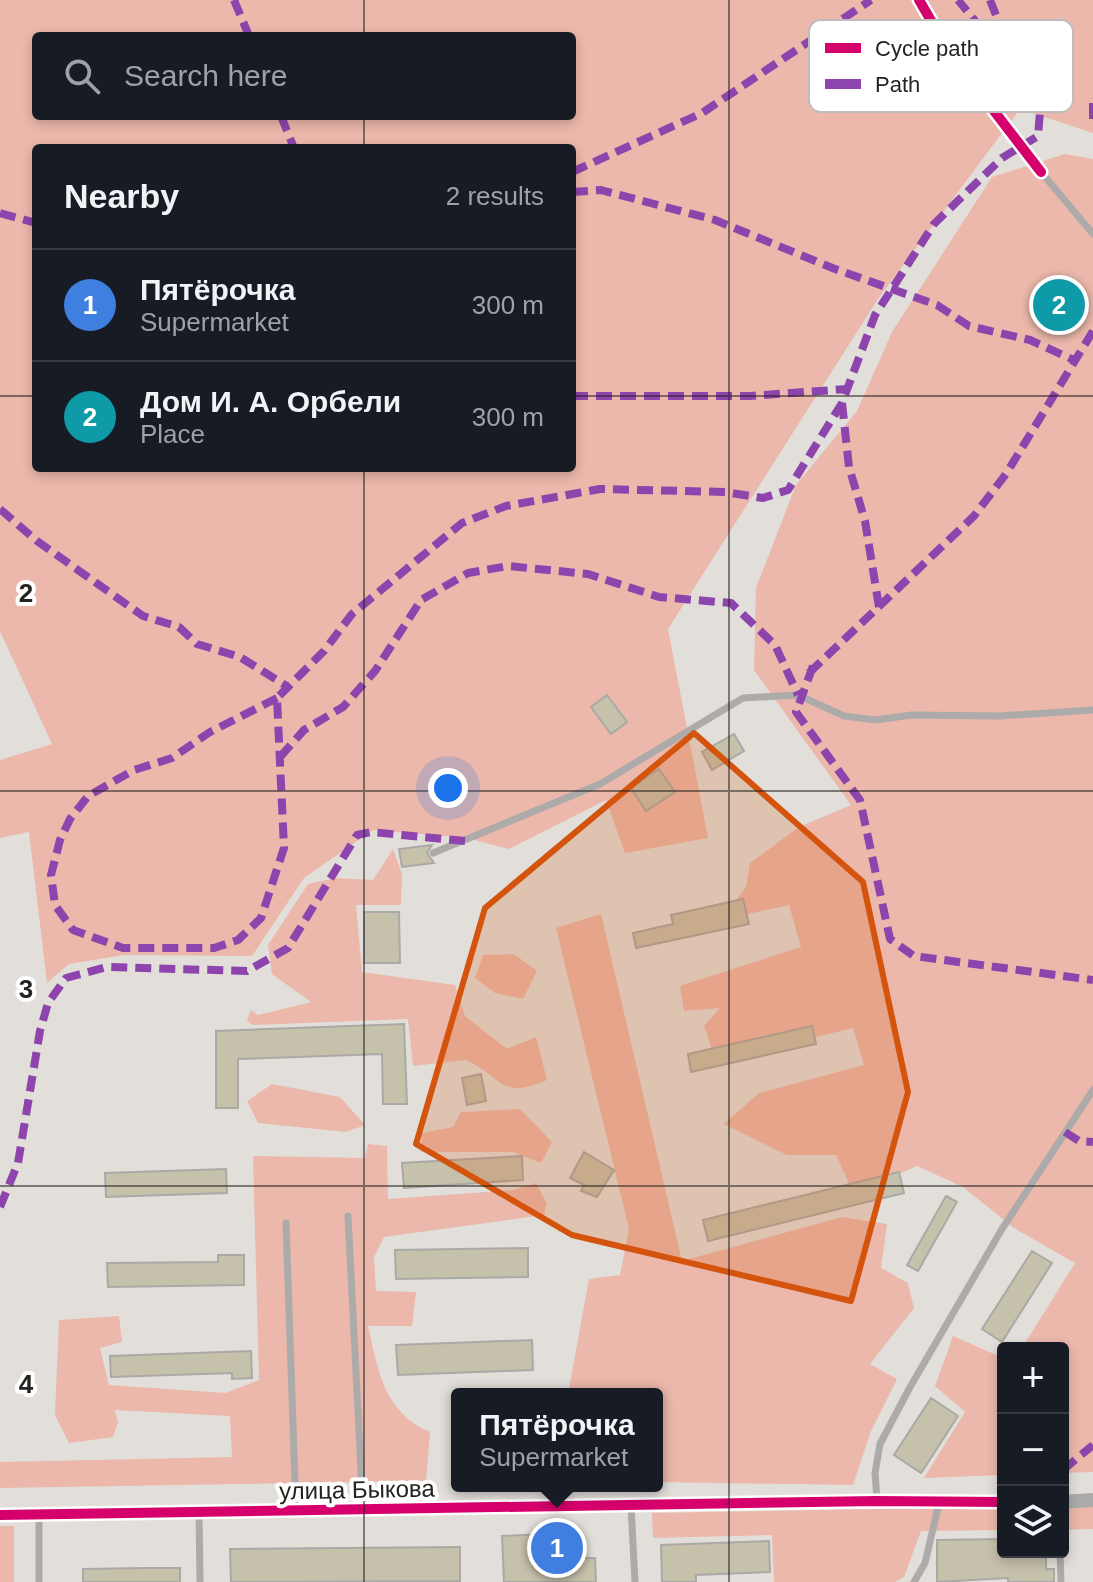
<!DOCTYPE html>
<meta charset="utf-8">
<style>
:root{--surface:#171b24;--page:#20242c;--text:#f1f3f6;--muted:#9ea1a6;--line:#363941;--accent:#b3b3b3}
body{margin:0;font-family:Helvetica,sans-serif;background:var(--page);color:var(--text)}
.controls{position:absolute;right:24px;bottom:24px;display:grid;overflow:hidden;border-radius:8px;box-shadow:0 4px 12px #0003}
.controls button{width:72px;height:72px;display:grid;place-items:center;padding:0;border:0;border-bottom:2px solid var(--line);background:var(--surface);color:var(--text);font:40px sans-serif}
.you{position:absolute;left:448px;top:788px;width:28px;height:28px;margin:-20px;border:6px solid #fff;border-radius:50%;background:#1a73e8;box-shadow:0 0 0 12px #1a73e833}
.badge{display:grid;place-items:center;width:52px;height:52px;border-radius:50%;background:var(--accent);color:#fff;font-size:26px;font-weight:700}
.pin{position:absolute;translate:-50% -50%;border:4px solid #fff;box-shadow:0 2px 8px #0006}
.popup{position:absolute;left:451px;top:1388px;width:212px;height:104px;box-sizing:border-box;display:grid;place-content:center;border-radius:8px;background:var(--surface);filter:drop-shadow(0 2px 6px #0005);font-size:26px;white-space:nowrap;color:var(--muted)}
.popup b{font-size:30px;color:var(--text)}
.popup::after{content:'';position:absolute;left:50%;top:100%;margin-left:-16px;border:16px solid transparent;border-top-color:var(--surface)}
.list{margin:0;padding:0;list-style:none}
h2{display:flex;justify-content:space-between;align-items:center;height:104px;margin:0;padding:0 32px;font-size:34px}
h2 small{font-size:26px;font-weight:400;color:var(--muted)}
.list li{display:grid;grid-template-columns:52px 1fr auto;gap:24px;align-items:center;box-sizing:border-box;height:112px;padding:0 32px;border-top:2px solid var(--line)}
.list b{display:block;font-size:30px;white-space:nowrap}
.list p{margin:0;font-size:26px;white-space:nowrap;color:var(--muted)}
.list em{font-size:26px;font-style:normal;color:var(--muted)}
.icon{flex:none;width:44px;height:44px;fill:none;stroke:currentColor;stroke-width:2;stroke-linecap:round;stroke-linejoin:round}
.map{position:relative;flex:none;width:1093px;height:1582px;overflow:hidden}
.search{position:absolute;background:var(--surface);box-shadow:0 4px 12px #0003;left:32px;top:32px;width:544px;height:88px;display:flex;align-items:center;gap:20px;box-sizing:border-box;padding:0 28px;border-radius:8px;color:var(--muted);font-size:30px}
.panel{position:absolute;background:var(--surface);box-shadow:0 4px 12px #0003;left:32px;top:144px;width:544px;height:328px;border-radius:8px}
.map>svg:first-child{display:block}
.green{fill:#ebb8ab;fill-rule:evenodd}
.building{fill:#c6c1ab;stroke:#aaa9a5;stroke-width:2}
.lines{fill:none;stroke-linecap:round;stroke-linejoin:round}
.service{stroke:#adabaa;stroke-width:7}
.minor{stroke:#adabaa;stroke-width:14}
.quiet{stroke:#8e44ad;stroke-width:8;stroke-dasharray:16 8;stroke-linecap:butt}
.cycleway-casing{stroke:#fff;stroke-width:15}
.cycleway{stroke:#d6006c;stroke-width:10}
.marked{fill:#d4540e;fill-opacity:0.2;stroke:#d4540e;stroke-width:6;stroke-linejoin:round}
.grid{fill:none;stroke:#252320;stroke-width:2;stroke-opacity:0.55}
.labels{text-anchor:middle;stroke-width:8;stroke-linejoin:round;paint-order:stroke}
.street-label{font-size:24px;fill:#252320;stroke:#fff}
.key{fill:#fff;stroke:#bebdbc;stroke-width:2}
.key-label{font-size:22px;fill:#252320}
.grid-label{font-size:26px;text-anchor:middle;font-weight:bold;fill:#252320;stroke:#fff;stroke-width:8;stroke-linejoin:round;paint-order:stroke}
</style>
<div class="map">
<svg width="1093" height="1582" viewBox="0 0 1093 1582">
<rect width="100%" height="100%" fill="#e2dfda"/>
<path class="green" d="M0,0H1093V133L1020,109L878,299L668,629L708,838L625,853L606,800L509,849L467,838L373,830L304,878L252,956L124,955L69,964L47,983L29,832L0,838V760L52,744L0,631ZM36,36H572V116H36ZM36,148H572V468H36Z
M1065,154L1093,159V1472L1063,1473V1348H1022L1075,1263L1014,1228L963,1187L917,1166L854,1194L836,1155H787L724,1124L759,1093L864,1065L853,1028L716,1061L704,1026L720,1008L684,1011L680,986L801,947L789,905L722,920L746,887L750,863L799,827L851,805L754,670L756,588L796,485L857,411L892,332L992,177Z
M393,849L402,874L401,905H356L362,972L455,985L465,1016L507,1049L536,1037L547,1080C500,1100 505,1079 466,1060L413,1066L408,1019L252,1025L247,1020L251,1010L258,1015L311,1002L272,974L268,945L308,884L336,878L373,880Z
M601,914L682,1261L842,1217L887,1224L881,1268L908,1283L914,1308L870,1364L897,1379L871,1431L853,1485L657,1482V1394H568L589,1279L620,1275L629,1229L556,928Z
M514,954L537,971L523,999L495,993L475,978L483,955Z
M272,1084L340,1097L365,1125L346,1132L258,1123L247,1101Z
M520,1109L552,1142L541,1163L513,1152H421L422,1133L453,1127L461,1112Z
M368,1144L387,1146L388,1199L513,1190L536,1183L547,1204L544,1215L384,1237L374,1257L376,1291L416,1292L412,1326H368C378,1370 384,1413 430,1432L426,1481L0,1488V1462L232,1457L230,1416L115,1410L118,1422L113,1437L69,1443L55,1415L59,1320L119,1316L122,1342L100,1348L109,1385L225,1393L259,1380L253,1156L365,1158Z
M953,1336L1003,1358V1475L924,1478L965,1412L935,1386Z
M1063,1506H1093V1529L1063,1530Z
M1003,1507V1530L921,1531L904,1577L895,1582H774L772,1535L653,1538L652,1513Z
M0,1526H14V1582H0Z"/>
<path class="building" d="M1073,287L1086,298L1059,329L1035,308L1049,293L1060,302Z
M607,695L627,722L611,734L591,707Z
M734,734L744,751L712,770L702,752Z
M659,769L675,792L646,811L631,788Z
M432,845L427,853L434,863L402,867L399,849Z
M743,899L749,924L636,948L633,933L673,924L671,915Z
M364,912H399L400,963H364Z
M404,1024L407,1104H383L382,1054L238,1059V1108H216V1031Z
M812,1026L816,1044L691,1072L688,1054Z
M481,1074L486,1101L467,1105L462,1078Z
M584,1152L614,1170L597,1197L581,1191L584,1185L570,1178Z
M522,1156L523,1180L404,1188L402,1163Z
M226,1169L227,1193L106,1197L105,1173Z
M899,1172L904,1193L708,1241L703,1220Z
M946,1196L957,1202L918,1271L907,1265Z
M528,1248V1277L396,1279L395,1250Z
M1032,1251L1052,1263L1002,1342L982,1329Z
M218,1255H244V1285L108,1287L107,1263L218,1262Z
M532,1340L533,1370L398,1375L396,1345Z
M251,1351L252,1378L232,1379V1373L111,1377L110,1356Z
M931,1398L958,1416L921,1473L894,1455Z
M564,1533V1558H595L596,1582H504L502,1536Z
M1003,1539V1552H1046V1569H1054V1582H1008V1578L937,1582V1540Z
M769,1541L770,1572L696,1575V1582H662L661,1545Z
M460,1547V1581L231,1582L230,1549Z
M145,1568H180V1582H83V1569Z"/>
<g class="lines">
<path class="service" d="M1041,172L1093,234
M433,853L600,784L743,698L798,695L844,716L876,720L911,715L1000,716L1093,710
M348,1216L363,1509
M286,1223L296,1512
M877,1500L875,1473L880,1444L909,1389L1002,1229L1093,1090
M631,1506L635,1582
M199,1511L200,1582
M1060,1552L1061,1582
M39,1582V1514
M914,1582L925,1563L939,1503"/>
<path class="minor" d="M919,0L951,55L1041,172
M1063,1502L1093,1500
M0,1515L877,1501L1003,1502"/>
<path class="quiet" d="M234,0L249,36
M990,0L1012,56
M1093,103V121
M281,116L294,148
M572,172L702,113L871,0
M572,192L601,190L715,220L835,269L937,305L969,326L1030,340L1076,361
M0,213L36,223
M572,396H750L847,389
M842,403L849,467L865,521L879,607
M0,509L37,541L143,616L179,627L197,644L240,657L288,687
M813,666L796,712L860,800L890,939L914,956L1093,980
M809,673L974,516L1006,474L1093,331
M277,698L210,732L172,758L134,770L88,796L70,819L60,840L51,875L55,905L73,930L123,948H214L238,940L261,918L284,848L277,698L324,651L352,614L462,523L506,506L600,489L725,492L763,498L788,490L842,403L875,315L934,224L1002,158L1038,136L1040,112L1022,78L958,0
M280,757L304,730L343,707L375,671L421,600L468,573L508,566L588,574L659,597L731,603L775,645L798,695
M1065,1132L1079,1141L1093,1142
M0,1207L18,1163L40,1031L48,1003L66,978L107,967L247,971L288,948L357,835L371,832L465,841
M1063,1470L1093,1445"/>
<g class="cycleway-casing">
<path id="cycleway" d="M919,0L951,55L1041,172
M0,1515L877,1501L1003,1502"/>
</g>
<use href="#cycleway" class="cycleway"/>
</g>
<path class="marked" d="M694,733L863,882L908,1092L851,1301L572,1235L416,1144L485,908Z"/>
<path class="grid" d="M364,0V36M729,0V1582M364,116V148M0,396H36M572,396H1093M364,468V1582M0,791H1093M0,1186H1093"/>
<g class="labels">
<g class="street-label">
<text transform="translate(357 1490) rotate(-1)" y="8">улица Быкова</text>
</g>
</g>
<rect x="809" y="20" width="264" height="92" rx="12" class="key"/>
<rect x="825" y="43" width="36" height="10" fill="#d6006c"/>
<rect x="825" y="79" width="36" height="10" fill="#8e44ad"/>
<g class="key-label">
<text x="875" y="56">Cycle path</text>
<text x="875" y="92">Path</text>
</g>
<g class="grid-label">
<text x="26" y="602">2</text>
<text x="26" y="998">3</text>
<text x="26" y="1393">4</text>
</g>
</svg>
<div class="controls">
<button>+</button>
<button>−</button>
<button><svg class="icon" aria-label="layers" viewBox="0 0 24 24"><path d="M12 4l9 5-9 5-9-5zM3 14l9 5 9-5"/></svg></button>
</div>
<div class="you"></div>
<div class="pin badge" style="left:557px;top:1548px;background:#3f7fe0">1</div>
<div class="popup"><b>Пятёрочка</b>Supermarket</div>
<div class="pin badge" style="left:1059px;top:305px;background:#0f9aa8">2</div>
<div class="search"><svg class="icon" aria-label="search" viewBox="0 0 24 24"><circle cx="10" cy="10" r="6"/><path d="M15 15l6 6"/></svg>Search here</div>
<section class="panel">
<h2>Nearby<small>2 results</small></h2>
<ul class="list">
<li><span class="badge" style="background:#3f7fe0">1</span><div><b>Пятёрочка</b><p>Supermarket</p></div><em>300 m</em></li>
<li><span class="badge" style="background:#0f9aa8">2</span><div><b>Дом И. А. Орбели</b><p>Place</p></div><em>300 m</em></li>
</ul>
</section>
</div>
